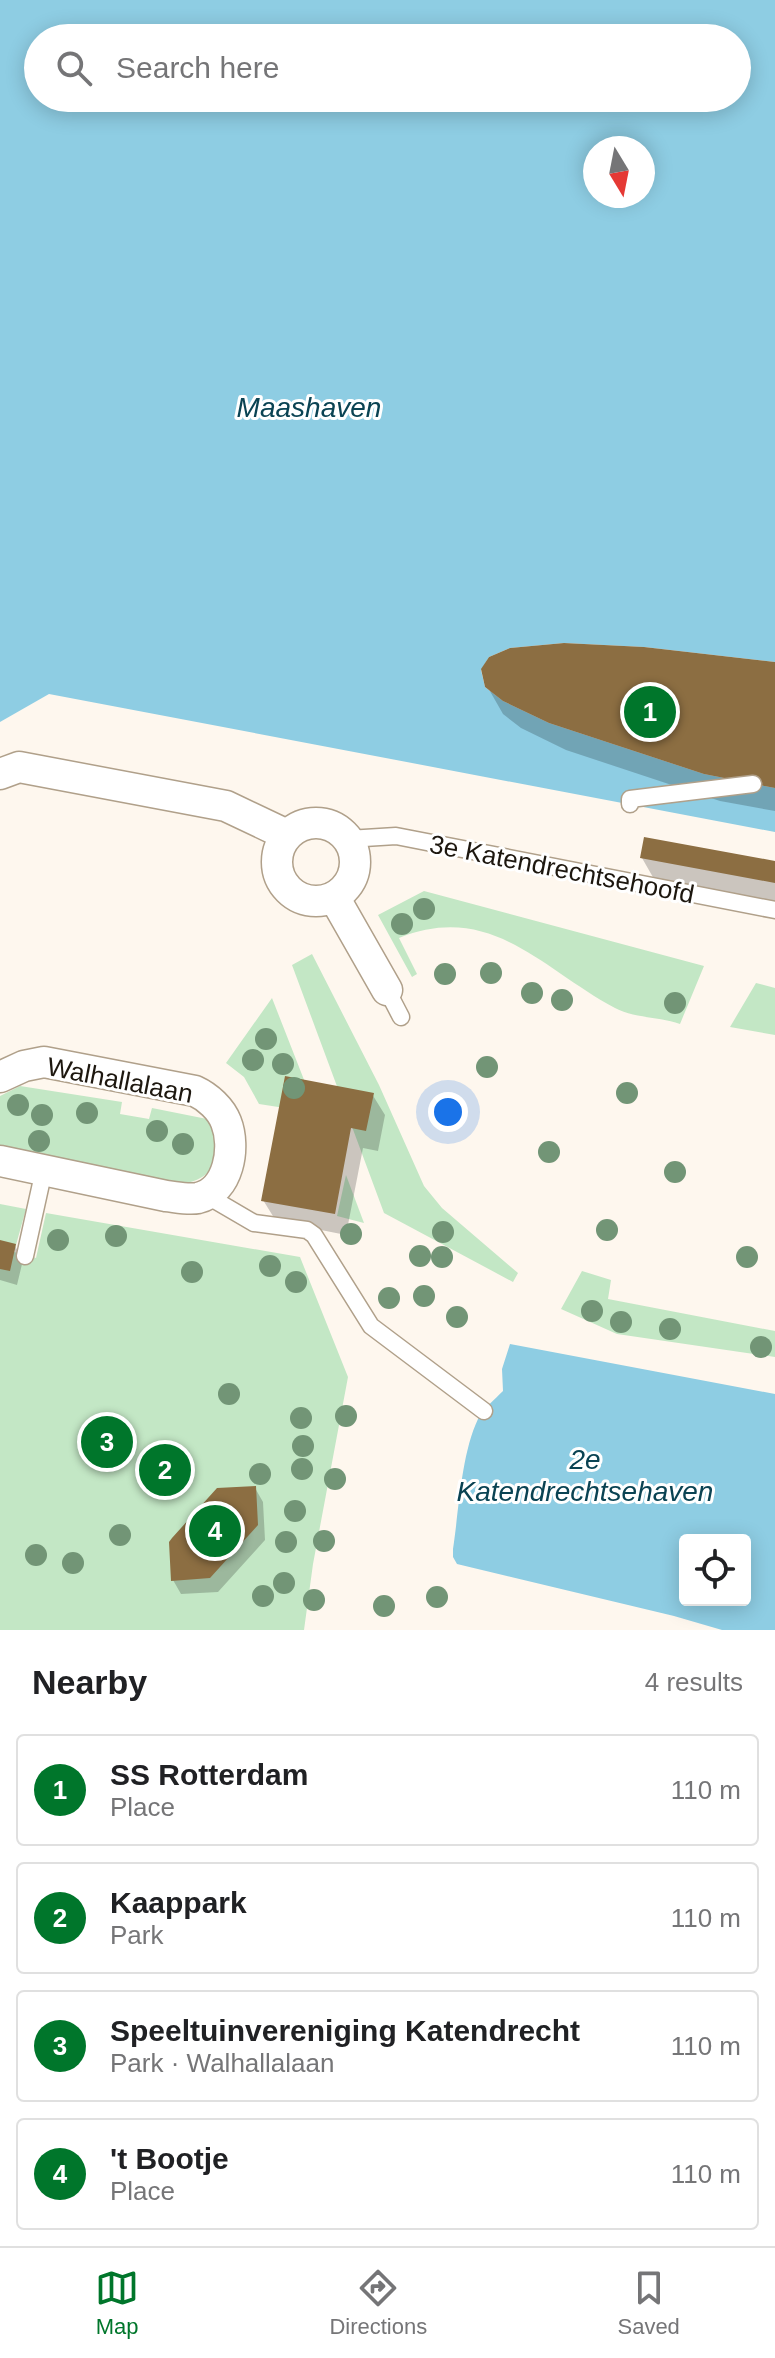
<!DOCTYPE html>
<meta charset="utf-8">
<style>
:root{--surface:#fff;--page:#f6f6f6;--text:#202124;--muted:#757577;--line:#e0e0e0;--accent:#00762b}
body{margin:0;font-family:Helvetica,sans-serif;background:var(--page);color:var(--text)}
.controls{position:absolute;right:24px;bottom:24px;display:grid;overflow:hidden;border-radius:8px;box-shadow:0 4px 20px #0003}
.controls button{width:72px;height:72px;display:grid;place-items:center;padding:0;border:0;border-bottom:2px solid var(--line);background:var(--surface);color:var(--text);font:40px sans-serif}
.compass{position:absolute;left:583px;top:136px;width:72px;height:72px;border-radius:50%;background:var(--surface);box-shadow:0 4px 20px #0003;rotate:170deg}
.you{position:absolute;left:448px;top:1112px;width:28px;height:28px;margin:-20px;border:6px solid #fff;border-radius:50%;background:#1a73e8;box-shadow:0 0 0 12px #1a73e833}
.badge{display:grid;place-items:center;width:52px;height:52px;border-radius:50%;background:var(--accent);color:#fff;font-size:26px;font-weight:700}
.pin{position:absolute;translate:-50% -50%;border:4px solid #fff;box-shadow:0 2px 8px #0006}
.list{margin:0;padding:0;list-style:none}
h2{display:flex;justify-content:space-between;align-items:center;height:104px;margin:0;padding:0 32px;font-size:34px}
h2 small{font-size:26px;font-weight:400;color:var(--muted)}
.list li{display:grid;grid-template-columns:52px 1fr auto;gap:24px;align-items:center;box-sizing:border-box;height:112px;margin:0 16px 16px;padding:0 16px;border:2px solid var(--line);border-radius:8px}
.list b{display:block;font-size:30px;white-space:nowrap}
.list p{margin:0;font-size:26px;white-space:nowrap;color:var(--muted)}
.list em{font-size:26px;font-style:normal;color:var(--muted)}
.icon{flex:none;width:44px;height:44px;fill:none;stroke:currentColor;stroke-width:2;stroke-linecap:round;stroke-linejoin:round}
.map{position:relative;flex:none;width:775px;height:1630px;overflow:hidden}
.search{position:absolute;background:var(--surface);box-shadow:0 4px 20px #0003;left:24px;right:24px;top:24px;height:88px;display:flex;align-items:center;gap:20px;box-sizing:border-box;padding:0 28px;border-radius:44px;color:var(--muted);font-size:30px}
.sheet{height:616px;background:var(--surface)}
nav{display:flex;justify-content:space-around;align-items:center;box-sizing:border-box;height:112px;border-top:2px solid var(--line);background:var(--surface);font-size:22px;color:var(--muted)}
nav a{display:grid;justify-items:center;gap:4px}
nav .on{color:var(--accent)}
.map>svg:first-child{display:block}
.green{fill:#c3e7c5}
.water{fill:#8ecde3;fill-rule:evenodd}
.shadow{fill:#0003}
.building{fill:#8c6e42}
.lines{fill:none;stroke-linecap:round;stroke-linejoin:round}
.lane-casing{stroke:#b0a08a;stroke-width:19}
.street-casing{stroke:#b0a08a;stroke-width:33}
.lane{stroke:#fff;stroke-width:16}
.street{stroke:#fff;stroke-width:30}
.tree{fill:#729576}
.labels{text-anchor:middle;stroke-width:6;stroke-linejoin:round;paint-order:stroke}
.street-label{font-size:26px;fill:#1d170f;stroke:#fff}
.water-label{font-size:28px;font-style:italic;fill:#0a4353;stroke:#fff}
</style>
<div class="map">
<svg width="775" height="1630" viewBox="0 0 775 1630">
<rect width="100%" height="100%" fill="#fef7ee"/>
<path class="green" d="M424,891L704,966L680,1024C660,1017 634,1018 615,1008C542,969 491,901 399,938L417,974L412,977L378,915Z
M312,954L379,1085L424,1186L442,1208L518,1273L513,1282L384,1213L292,965Z
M756,983L775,988V1035L730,1027Z
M272,998L317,1113L259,1104L244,1077L226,1063Z
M20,1086L122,1102L120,1114L149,1119L152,1108L212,1120C218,1155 222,1177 179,1185L0,1150V1096Z
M346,1175L364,1223L337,1216Z
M0,1204L26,1209L14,1252L36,1258L46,1213L300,1257L348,1377L313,1564L304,1630H0Z
M582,1271L611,1280L608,1299L775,1331V1357L617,1334L561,1309Z"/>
<path class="water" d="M0,0H775V662L644,647L564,643L510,648L489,657L481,670L485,687L503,701L549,723L704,774L775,788V832L49,694L0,722ZM38,38H737V98H38ZM595,148H643V196H595Z
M510,1344L775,1394V1630H722L674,1616L457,1564L453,1557V1549C459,1510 461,1455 478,1419C484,1408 494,1400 503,1391L502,1369ZM685,1540H745V1600H685Z"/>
<path class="shadow" d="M775,664V811L720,801L566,750L521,728L503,714L487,686Z
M642,858L775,863V901L654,879Z
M372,1094L385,1115L378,1151L363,1148L346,1235L276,1221L263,1200Z
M0,1242L15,1246L23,1260L17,1285L0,1280Z
M255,1488L263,1502L265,1540L218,1592L181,1594L173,1580Z"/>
<path class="building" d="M564,643L644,647L775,662V788L704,774L549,723L503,701L485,687L481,669L489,657L510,648Z
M644,837L775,861V883L640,858Z
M285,1076L374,1093L366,1131L351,1128L335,1214L261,1201Z
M0,1240L16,1244L10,1271L0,1269Z
M256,1486L258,1525L210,1578L171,1581L169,1542L172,1538L217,1488Z"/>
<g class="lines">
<g class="lane-casing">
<path id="lane" d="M630,804V799L753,784
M348,839L396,836L775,910
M387,990L401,1017
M206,1195L254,1223L307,1230L314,1235L371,1326L484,1411
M25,1256L44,1170"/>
</g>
<g class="street-casing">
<path id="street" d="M0,774L19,767L226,806L287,835
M277 862a39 39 0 1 1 78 0a39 39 0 1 1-78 0Z
M334,897L387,990
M0,1077L24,1066L44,1062L195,1091C208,1097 221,1109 226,1122C236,1147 229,1191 198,1198C188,1200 176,1197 166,1196L0,1161"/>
</g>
<use href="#lane" class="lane"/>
<use href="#street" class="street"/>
</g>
<g class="tree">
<circle cx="424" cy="909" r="11"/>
<circle cx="402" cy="924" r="11"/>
<circle cx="491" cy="973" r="11"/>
<circle cx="445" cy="974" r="11"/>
<circle cx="532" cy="993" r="11"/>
<circle cx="562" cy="1000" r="11"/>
<circle cx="675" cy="1003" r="11"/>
<circle cx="266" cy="1039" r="11"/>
<circle cx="253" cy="1060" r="11"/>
<circle cx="283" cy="1064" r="11"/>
<circle cx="487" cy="1067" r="11"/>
<circle cx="294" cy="1088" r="11"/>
<circle cx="627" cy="1093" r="11"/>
<circle cx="18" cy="1105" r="11"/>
<circle cx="87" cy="1113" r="11"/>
<circle cx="42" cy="1115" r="11"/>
<circle cx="157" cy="1131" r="11"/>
<circle cx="39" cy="1141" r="11"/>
<circle cx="183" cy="1144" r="11"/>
<circle cx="549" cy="1152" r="11"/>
<circle cx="675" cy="1172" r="11"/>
<circle cx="607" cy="1230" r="11"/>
<circle cx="443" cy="1232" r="11"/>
<circle cx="351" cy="1234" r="11"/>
<circle cx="116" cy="1236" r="11"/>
<circle cx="58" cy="1240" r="11"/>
<circle cx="420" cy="1256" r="11"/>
<circle cx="442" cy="1257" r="11"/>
<circle cx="747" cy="1257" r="11"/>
<circle cx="270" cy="1266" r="11"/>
<circle cx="192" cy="1272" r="11"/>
<circle cx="296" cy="1282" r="11"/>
<circle cx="424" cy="1296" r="11"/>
<circle cx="389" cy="1298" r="11"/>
<circle cx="592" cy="1311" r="11"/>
<circle cx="457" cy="1317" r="11"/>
<circle cx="621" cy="1322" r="11"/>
<circle cx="670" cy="1329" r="11"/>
<circle cx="761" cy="1347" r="11"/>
<circle cx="229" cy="1394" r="11"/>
<circle cx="346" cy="1416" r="11"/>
<circle cx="301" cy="1418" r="11"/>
<circle cx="303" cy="1446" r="11"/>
<circle cx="302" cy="1469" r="11"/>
<circle cx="260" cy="1474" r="11"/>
<circle cx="335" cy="1479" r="11"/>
<circle cx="295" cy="1511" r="11"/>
<circle cx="120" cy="1535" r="11"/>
<circle cx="324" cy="1541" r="11"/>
<circle cx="286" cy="1542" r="11"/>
<circle cx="36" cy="1555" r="11"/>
<circle cx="73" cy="1563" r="11"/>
<circle cx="284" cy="1583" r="11"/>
<circle cx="263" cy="1596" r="11"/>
<circle cx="437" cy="1597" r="11"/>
<circle cx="314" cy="1600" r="11"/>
<circle cx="384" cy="1606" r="11"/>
</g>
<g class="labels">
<g class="street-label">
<text transform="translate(562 869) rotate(11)" y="9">3e Katendrechtsehoofd</text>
<text transform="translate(120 1080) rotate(11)" y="9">Walhallalaan</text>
</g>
<g class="water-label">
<text x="309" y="417">Maashaven</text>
<text x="585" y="1469">2e<tspan x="585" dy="32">Katendrechtsehaven</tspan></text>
</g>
</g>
</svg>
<div class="controls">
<button><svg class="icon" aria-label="locate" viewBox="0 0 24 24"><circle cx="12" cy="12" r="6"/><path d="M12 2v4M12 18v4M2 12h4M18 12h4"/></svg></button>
</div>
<svg class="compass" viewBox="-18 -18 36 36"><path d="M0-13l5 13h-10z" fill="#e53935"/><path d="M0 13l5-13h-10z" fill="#757577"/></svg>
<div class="you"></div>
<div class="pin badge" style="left:650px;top:712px">1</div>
<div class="pin badge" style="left:165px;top:1470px">2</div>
<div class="pin badge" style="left:107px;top:1442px">3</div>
<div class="pin badge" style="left:215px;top:1531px">4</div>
<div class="search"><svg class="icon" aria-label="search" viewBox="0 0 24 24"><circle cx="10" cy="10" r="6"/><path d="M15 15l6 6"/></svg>Search here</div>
</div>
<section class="sheet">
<h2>Nearby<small>4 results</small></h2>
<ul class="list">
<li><span class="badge">1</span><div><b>SS Rotterdam</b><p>Place</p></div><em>110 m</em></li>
<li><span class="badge">2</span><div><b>Kaappark</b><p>Park</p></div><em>110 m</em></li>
<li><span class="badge">3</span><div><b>Speeltuinvereniging Katendrecht</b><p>Park · Walhallalaan</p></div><em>110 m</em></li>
<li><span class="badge">4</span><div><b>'t Bootje</b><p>Place</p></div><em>110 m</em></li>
</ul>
</section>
<nav>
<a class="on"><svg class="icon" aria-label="map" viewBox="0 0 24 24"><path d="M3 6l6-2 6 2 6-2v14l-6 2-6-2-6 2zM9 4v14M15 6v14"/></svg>Map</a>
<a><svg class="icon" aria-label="directions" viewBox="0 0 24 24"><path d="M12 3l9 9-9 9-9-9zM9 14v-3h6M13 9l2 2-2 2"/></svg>Directions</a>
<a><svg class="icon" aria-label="saved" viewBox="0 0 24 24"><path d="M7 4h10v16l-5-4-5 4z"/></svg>Saved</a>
</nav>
